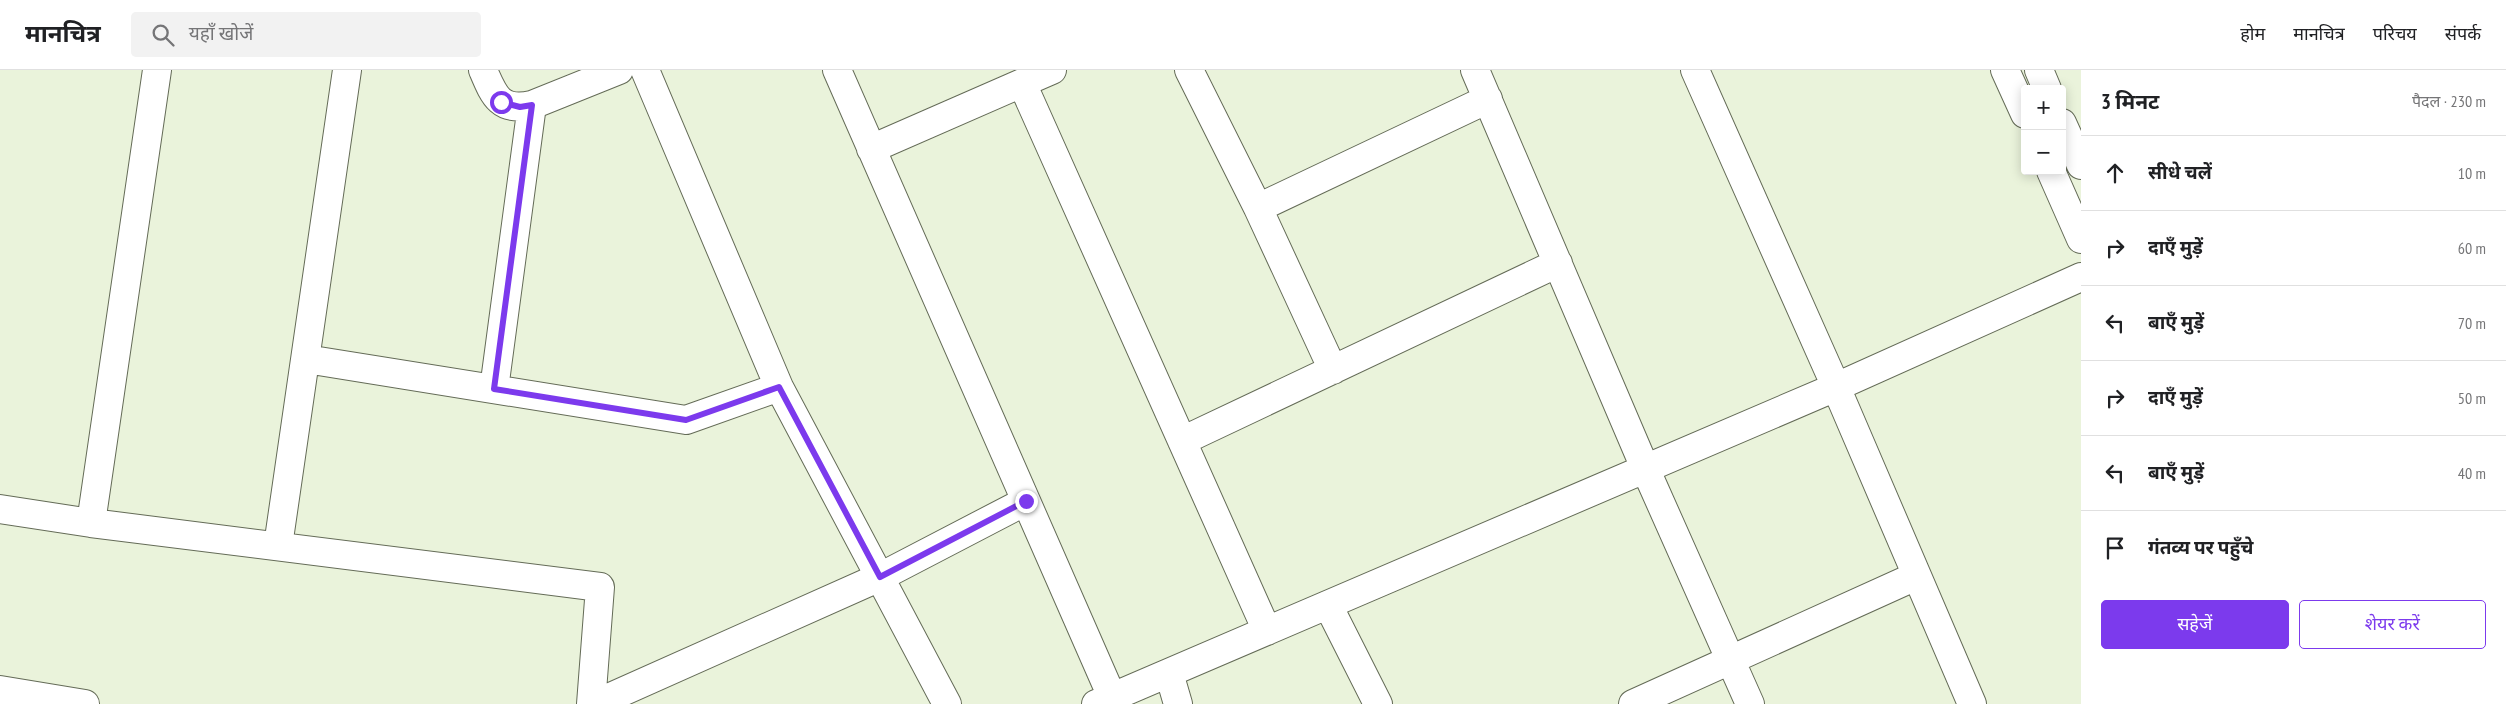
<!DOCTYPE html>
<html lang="hi">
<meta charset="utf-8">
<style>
:root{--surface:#fff;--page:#f2f2f2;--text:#202124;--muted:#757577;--line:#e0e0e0;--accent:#7c3aed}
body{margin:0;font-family:"PT Sans Narrow","Noto Sans Devanagari",sans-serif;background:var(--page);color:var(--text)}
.controls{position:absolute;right:15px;top:15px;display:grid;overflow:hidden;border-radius:5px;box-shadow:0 2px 12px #0003}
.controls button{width:45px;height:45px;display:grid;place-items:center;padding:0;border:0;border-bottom:1px solid var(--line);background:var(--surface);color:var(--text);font:25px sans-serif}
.stop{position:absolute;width:15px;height:15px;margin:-11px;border:4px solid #7c3aed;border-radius:50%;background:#fff}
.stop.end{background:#7c3aed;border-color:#fff;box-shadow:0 1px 5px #0008}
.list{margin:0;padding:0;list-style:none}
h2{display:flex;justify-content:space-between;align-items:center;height:65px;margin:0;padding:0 20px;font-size:21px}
h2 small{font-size:16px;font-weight:400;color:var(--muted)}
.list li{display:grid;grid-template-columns:32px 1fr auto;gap:15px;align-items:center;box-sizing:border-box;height:75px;padding:0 20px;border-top:1px solid var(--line)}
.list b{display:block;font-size:19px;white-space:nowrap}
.list em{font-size:16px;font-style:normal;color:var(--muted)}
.actions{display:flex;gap:10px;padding:15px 20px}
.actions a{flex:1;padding:11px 0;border:1px solid var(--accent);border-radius:5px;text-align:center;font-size:18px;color:var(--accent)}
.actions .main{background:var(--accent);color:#fff}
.icon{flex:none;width:28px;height:28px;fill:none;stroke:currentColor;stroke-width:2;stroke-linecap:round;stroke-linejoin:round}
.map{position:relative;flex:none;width:2081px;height:634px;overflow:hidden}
header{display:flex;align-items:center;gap:30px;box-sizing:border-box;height:70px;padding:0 25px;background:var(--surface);border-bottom:1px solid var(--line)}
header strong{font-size:24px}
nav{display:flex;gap:28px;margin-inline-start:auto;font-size:18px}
.search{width:350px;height:45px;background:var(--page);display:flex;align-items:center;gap:12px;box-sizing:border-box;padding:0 18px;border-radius:5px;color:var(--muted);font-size:19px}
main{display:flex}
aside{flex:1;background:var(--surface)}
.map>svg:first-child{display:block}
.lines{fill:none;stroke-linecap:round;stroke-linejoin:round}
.minor-casing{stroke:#646b57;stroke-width:30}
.minor{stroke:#fff;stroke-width:28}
.route{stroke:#7c3aed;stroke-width:6}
</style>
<header>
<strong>मानचित्र</strong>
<div class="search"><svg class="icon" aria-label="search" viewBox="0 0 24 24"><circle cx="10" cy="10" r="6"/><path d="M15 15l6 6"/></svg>यहाँ खोजें</div>
<nav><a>होम</a><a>मानचित्र</a><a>परिचय</a><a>संपर्क</a></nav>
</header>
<main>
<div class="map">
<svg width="2081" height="634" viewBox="0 0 2081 634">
<rect width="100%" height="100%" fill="#eaf3db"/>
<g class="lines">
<g class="minor-casing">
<path id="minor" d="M483,0C494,26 500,42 532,35L619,0
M837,0L1112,627
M1189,0L1258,138L1488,29
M1475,0L1645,398L1750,634
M1695,0L1836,317L1972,634
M2005,0L2025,44
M2039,0L2047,19
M1022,13L1052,0
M2062,53L2081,95
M871,79L1022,13L1267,561
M2051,101L2081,169
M1258,138L1333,300
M306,289L686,350L779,317L645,0
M779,317L947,634
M494,319L532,35
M1182,371L1558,193
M0,439L91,453L157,0
M91,453L600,517L591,634
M278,476L347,0
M1328,535L1378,634
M1169,603L1178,634
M0,620L85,634
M595,634L880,507L1026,431
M1096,634L1836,317L2081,207
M1633,634L1916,506"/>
</g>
<use href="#minor" class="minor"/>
</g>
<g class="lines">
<path class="route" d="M501,32L520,37L532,35L494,319L686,350L779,317L880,507L1026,431"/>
</g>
</svg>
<div class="controls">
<button>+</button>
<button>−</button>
</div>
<div class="stop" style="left:501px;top:32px"></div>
<div class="stop end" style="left:1026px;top:431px"></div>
</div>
<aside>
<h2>3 मिनट<small>पैदल · 230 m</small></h2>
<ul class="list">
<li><svg class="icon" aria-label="ahead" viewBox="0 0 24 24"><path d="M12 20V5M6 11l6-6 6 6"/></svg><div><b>सीधे चलें</b></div><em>10 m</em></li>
<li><svg class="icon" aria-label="right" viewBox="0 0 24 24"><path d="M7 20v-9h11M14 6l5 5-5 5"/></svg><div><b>दाएँ मुड़ें</b></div><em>60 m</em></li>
<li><svg class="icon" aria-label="left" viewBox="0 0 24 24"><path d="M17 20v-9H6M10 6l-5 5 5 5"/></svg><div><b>बाएँ मुड़ें</b></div><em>70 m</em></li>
<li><svg class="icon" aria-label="right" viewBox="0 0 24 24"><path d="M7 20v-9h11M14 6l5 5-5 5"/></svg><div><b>दाएँ मुड़ें</b></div><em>50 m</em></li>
<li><svg class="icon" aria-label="left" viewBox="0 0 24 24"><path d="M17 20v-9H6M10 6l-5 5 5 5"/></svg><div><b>बाएँ मुड़ें</b></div><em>40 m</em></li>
<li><svg class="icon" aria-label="arrive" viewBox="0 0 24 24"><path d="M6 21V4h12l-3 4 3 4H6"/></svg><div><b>गंतव्य पर पहुँचे</b></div></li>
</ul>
<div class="actions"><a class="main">सहेजें</a><a>शेयर करें</a></div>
</aside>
</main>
